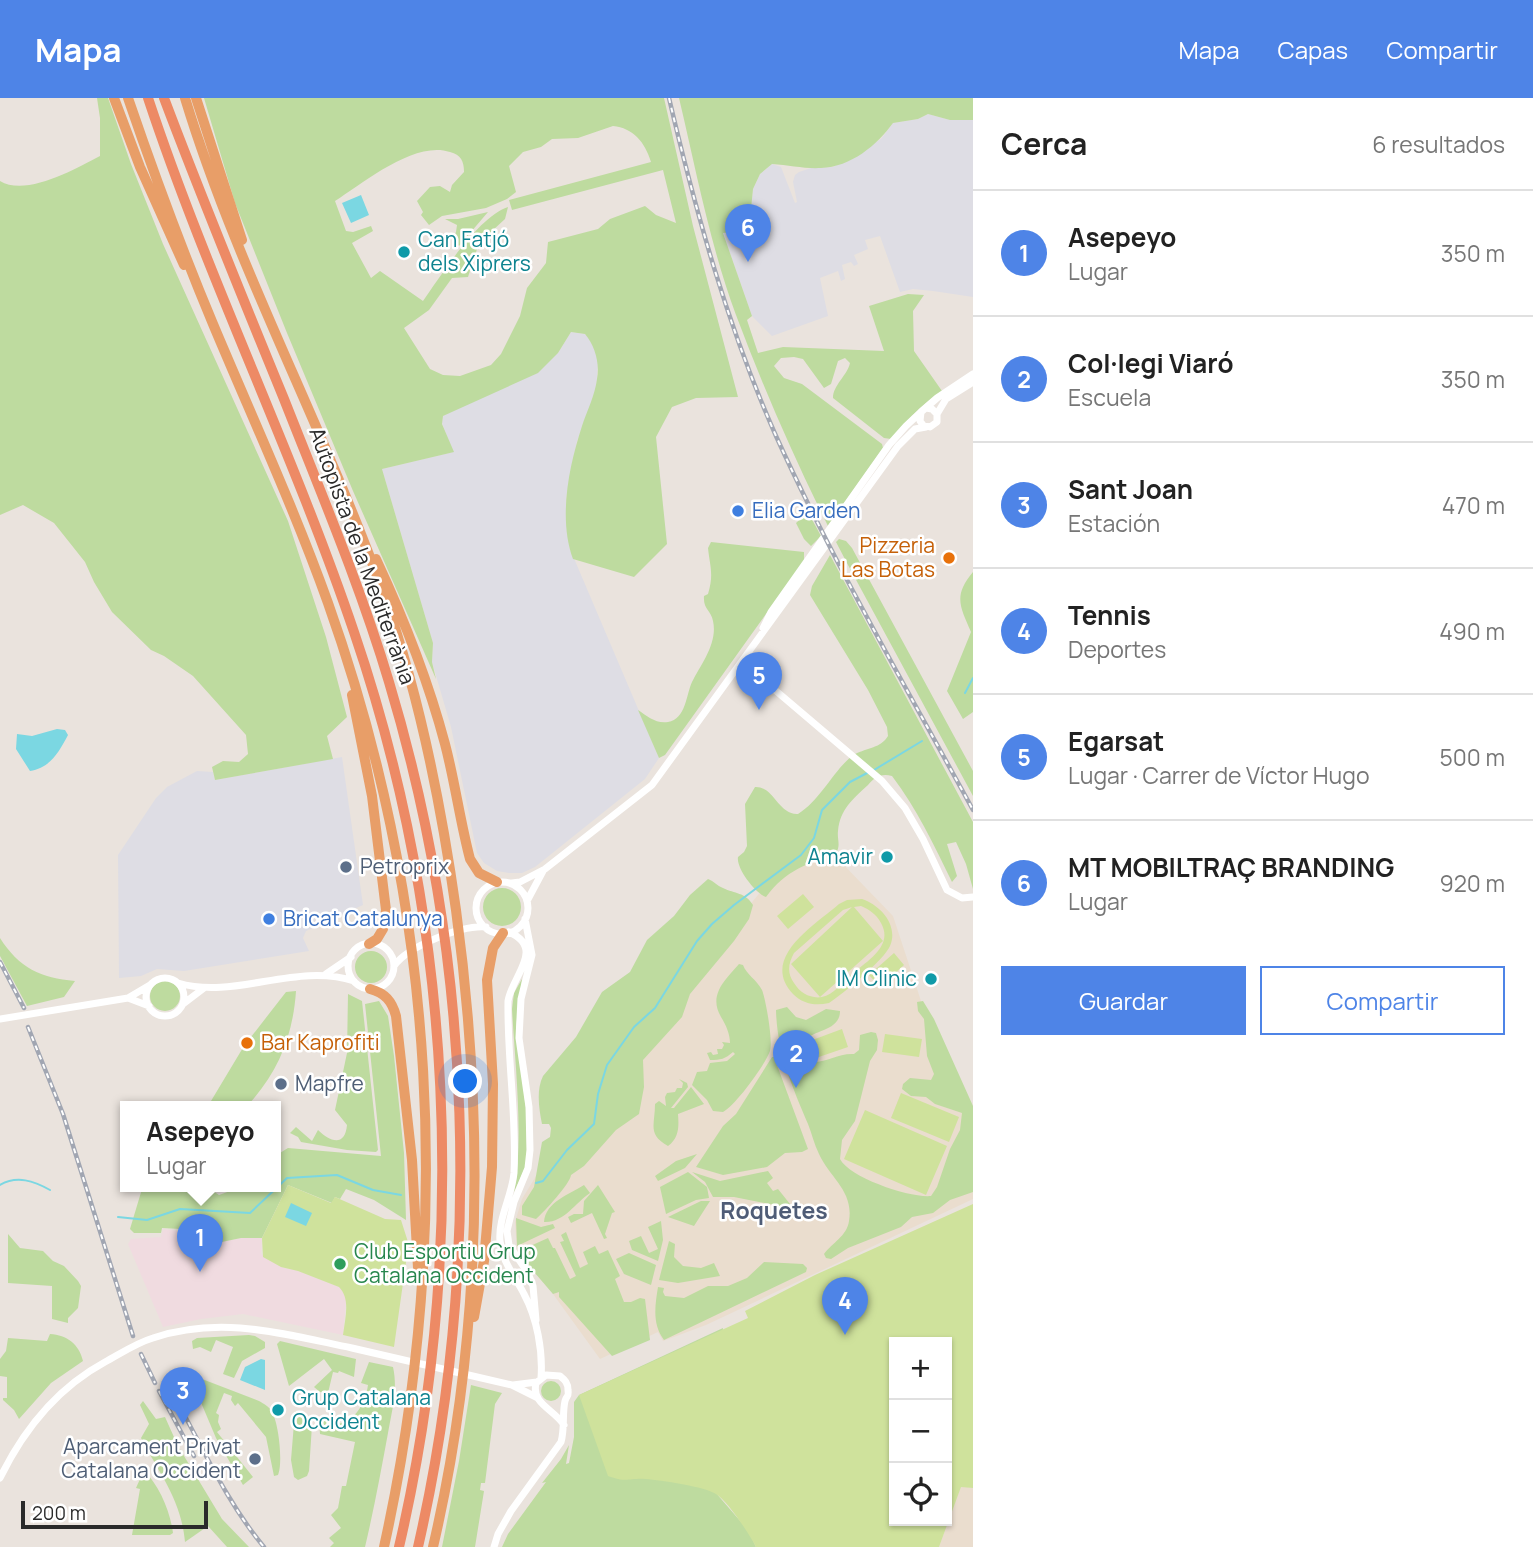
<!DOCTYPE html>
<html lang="es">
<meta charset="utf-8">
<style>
:root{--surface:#fff;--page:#f2f2f2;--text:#222;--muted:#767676;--line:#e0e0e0;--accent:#4e84e7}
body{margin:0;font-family:Manrope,sans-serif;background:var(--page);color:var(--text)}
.controls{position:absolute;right:21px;bottom:21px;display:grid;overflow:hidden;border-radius:0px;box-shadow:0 2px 5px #0004}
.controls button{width:63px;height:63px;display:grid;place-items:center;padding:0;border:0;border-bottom:2px solid var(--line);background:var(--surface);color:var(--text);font:35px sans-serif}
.scale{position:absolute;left:21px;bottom:18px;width:187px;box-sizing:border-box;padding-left:7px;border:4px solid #2a2a2a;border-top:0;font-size:19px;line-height:24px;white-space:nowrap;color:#2a2a2a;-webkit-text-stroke:5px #fff;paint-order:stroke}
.you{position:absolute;left:466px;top:984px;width:24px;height:24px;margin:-18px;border:5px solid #fff;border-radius:50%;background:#1a73e8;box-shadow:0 0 0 10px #1a73e833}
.badge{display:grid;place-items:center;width:46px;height:46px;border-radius:50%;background:var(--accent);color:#fff;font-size:23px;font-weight:700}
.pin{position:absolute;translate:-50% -58px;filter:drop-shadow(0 2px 4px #0008)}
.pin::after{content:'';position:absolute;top:37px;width:24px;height:21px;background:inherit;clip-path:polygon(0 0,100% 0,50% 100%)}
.popup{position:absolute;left:120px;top:1003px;width:161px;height:91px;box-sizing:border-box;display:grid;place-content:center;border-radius:0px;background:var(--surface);filter:drop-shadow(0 2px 5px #0005);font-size:23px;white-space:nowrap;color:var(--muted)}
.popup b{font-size:26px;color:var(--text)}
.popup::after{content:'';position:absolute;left:50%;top:100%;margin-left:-14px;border:14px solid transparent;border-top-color:var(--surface)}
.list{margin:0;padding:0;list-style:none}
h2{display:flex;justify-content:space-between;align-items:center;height:91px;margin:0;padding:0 28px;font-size:30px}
h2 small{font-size:23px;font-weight:400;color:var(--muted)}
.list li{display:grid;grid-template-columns:46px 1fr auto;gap:21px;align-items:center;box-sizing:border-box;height:126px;padding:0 28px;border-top:2px solid var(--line)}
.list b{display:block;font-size:26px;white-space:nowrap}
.list p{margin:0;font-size:23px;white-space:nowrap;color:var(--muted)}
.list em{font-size:23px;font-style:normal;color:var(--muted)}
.actions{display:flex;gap:14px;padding:21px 28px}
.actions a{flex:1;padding:16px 0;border:2px solid var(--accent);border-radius:0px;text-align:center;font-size:24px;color:var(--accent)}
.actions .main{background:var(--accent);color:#fff}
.icon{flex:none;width:38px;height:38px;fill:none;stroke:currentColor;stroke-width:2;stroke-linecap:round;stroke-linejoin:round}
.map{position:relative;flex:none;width:973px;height:1449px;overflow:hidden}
header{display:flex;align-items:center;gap:42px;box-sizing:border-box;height:98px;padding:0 35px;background:var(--accent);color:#fff}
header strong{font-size:33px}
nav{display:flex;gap:38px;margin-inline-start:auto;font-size:24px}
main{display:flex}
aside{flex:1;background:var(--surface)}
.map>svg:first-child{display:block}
.industrial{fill:#dedde4}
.education{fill:#eaddce}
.medical{fill:#f0dbe0}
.green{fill:#bedb9f;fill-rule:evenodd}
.pitch{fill:#cfe29c;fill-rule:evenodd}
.water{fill:#7bd7e2}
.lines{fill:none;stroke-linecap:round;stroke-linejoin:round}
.stream{stroke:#7bd7e2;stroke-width:2}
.tertiary{stroke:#fff;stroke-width:7}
.trunk{stroke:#e89e68;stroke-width:10}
.motorway{stroke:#ed8a65;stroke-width:10}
.rail-casing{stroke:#a1a6b2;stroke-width:4.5}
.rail{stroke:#fff;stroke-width:2;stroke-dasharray:5;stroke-linecap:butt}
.culture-dot{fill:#0f9aa8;stroke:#fff;stroke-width:2.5}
.shop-dot{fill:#3f7fe0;stroke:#fff;stroke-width:2.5}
.food-dot{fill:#e8710a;stroke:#fff;stroke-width:2.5}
.service-dot{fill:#5c6f8a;stroke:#fff;stroke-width:2.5}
.leisure-dot{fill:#2e9e5b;stroke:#fff;stroke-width:2.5}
.labels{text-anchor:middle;stroke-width:5;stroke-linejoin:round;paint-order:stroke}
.culture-label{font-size:21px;fill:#0d838f;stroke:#fff;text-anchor:start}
.shop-label{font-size:21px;fill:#366cbe;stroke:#fff;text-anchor:start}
.food-label{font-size:21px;fill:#c56008;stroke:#fff;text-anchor:end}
.street-label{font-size:21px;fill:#2a2a2a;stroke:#fff}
.service-label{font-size:21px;fill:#4e5e75;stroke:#fff;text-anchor:start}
.leisure-label{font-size:21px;fill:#27864d;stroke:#fff;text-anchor:start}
.neighbourhood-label{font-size:23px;font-weight:bold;fill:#4f5c76;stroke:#fff}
</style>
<header>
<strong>Mapa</strong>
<nav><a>Mapa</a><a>Capas</a><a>Compartir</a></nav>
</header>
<main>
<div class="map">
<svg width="973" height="1449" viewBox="0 0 973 1449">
<rect width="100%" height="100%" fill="#eae3dd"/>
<path class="industrial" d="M928,16L950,22H973V199L933,193L913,191L900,194L880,138L865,142L868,151L854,157L858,166L854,168L851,164L842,167L845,181L841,183L838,173L820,180L828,218L772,238L752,218L723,135L734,134L751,111L753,91L760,76L772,66L781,69L795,105L797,104L793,84L795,77L799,74L811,70L833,69L881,41L893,25L918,21Z
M571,234L585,236L595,247L598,263L596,294L577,343L566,400L570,451L659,660L645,681L535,769L522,775H509L497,773L484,765L477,755L451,629L432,564L433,545L382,371L453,354L442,325L443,318L558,255Z
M342,659L363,807L306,833L303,840L309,853L184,873L157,871L141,878L119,880L118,757L156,700L167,689L197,673L213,674L215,682Z"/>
<path class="education" d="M811,733L893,818L921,903L973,1012V1101L706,1227L663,1243L658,1234L600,1261L553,1196L517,1154L515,1124L522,1101L536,1078L577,1050L620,972L687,895L753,803Z
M961,1388L973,1390V1449H939Z"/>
<path class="medical" d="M163,1131L195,1135L203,1145L212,1146L241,1140H262L261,1156L281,1169L298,1173L339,1189L344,1194L346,1202L343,1237L243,1216L201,1221L163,1229L128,1146L131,1141L161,1139Z"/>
<path class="green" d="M97,0H108L131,66L163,146L288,423L326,539L347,619L327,638L333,661L215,682L212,669L223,663L239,664L248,656L246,637L193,578L164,558L151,552L112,514L94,484L85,464L54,425L23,407L0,417V83C26,99 75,71 100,58V20Z
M204,0H664L693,128L738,299L696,300L672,309L656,339L667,446L634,479L573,461C558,420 569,368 582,328C587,313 595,297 597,281C600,265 595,248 585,236L571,234L558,255L538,275L443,318L442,326L454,354L382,371L433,545L432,564L436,581L353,393L287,235L235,105ZM613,28C633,30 645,44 651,64L509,102L512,112L663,72L676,125L656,117L645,108L610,121L598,131L548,144L546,165L527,190L520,218L501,256L491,267L460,278L443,277L430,271L404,230L429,212L452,180L468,179L479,145L505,121L508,109C478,119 442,176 423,203L380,173L371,180L352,145L373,133L371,128L353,134L346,133L335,103C363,85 415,42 450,54C461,57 464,63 464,74L452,87L450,94L440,88L430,89L417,103L423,114L421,117L429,127L442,118L486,110L507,101L516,94L509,68L523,54L541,49L552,41L578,40Z
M679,0H973V22H950L928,16L918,21L893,25C877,47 851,69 821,70C805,71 789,67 772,66L760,76L753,91L751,111L734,134L723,135L752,218L747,222L758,255L783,249L884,253L869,208L908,196L924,197L913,213L914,253L942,293C918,310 910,319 891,341L884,340L833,300C833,287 847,278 850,265L845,260L838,263L831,286L824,290L803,261L794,259L781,260L774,268L784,280L802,286L882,346L883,350L828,428C794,360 763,289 736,217C710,147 696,72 679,0Z
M488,114L459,148L452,142L456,134L457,127L445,121H458Z
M808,414L821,438L811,448L804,441L796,425Z
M839,441L846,443L852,450L973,673V698L848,467L836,444Z
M711,444L804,454V463L665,657L659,660L638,612C647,618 656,626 668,624C686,621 686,597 692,584C701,566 718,545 713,523C711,512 703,512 704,498L708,496C714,476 710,469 708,450Z
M830,457L973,724V791L966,766L956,744L947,746L957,778L952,784C934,747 917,711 892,678C881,675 875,679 868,687C853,701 840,711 838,733C837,742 841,747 836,755C807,766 786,772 766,799C755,795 736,770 738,759L744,754L747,748L745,706L755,689C774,688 778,717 798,716C822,701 835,669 855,656C867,650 881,650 888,638L887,629L868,592L810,497L812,488Z
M973,474V614L963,621L947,593L971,534C960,508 953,498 973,474Z
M708,781C714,783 717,788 723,790C735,796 745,794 753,807L749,821L734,843L690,896L682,919L643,962L644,989L639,1016L616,1032L584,1068L571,1077C570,1086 544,1114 536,1121L522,1117V1108L534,1089L542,1044L550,1039L551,1030L549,1026H542C539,1011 536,992 543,978L576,939L602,894L630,874L647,842L674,818L690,797Z
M483 809a19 19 0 1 1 38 0a19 19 0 1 1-38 0Z
M0,840C19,870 41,880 75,883L64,899L27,908L0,858Z
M355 869a16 16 0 1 1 32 0a16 16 0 1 1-32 0Z
M739,866L743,867C746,876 757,882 762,892C766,902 773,943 770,953C765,967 736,1007 723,1014L713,1013L707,1002L692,987L697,974L707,973L710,965L727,963L735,956L733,954C725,961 721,962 710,962L707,955L711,954L713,957L718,956L717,951H722L724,947L722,944L730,945C730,936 726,927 721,919C708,897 725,882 739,866Z
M522,881L516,929L526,1011L527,1059L525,1070L514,1094C524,1041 515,966 512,911L514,895Z
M150 898a15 15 0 1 1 30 0a15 15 0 1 1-30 0Z
M296,893C293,938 278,975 247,1008H208L244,948L286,894Z
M348,896L362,903L378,1052L376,1054L347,1052L301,1044L298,1039L290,1035L296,1029L312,1043L318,1032C329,1043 345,1050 347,1027L335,1012L347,955Z
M379,903L388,918L394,958L404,1055L406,1122L374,1102L346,1091L340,1101L335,1099L332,1105L288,1087L262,1140H241L212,1146L209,1126L181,1131L162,1130L161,1135H134L130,1131L142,1091C165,1101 194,1080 219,1097L244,1088H275V1058L288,1050L381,1058L365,906Z
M923,903L934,921L973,1008V1094L950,1102L933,1115L912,1119L901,1129L848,1150L831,1161L826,1160L824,1156C832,1145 847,1138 849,1123C854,1093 830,1080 819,1056C814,1046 812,1036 808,1026C792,988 777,954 776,912L787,909L796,919L806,922L826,911L840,913C840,933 815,931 804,943V952L811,964C827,965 838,955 854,956L859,952L860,937L871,934L876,935L878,942L877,952L870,963L855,1023L842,1042L840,1061C850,1080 910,1100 931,1098L937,1089L950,1051L960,1032L962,1015L935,1006L926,999L911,998L902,991L903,986L910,980L931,982L934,976L927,958L924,921L918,913L917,904Z
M772,959H774L808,1051L802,1054L785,1055L767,1069L723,1077L696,1069L723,1028L736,1016Z
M679,981L687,985L688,989L671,1010H674L691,989L704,1006L678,1016C679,1029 679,1040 668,1048C647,1036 655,1027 655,1006L659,1003L666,1008L665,999L667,995L675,994L677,990H682L683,985Z
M697,1056L685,1070L658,1083L655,1078L676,1063Z
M768,1073L773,1080L767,1085L773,1093L778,1091L790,1106L785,1109L734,1099H713L705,1084L692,1074L720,1083Z
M688,1074L707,1089L709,1100L696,1102L666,1116L660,1089Z
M584,1087L590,1095C575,1105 564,1125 544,1124C546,1103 569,1097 584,1087Z
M598,1087L615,1114L612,1115L605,1136L607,1140L604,1141L592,1115L571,1125L568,1119L574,1116H583L584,1103Z
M701,1103H710L694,1128L668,1119Z
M516,1120L541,1129L553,1126L555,1130L517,1148Z
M661,1123L663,1142L658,1163L632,1152L629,1143L641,1138L649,1155L658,1151L648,1129Z
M566,1134L580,1170L588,1166L583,1154L595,1148L599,1156L608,1152L620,1178L615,1181L624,1204H631L640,1200L645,1201L650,1242L612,1258L559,1199V1194L553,1196L517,1154L548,1140L553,1150H555L570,1181L576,1178L560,1144L564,1143L561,1137Z
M8,1136L20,1150L43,1153L53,1163L64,1168L78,1183L81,1188L78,1210L68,1220V1225L52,1221V1188L8,1185Z
M669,1143L675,1146L674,1159L683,1168L701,1170L714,1165L720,1178L678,1185L659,1182Z
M629,1155L656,1167L651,1187L624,1176L616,1161Z
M764,1164L803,1166L807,1170L806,1174L664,1242C652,1226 655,1208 658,1189L664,1190L663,1194L665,1198L684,1200L708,1188H728L747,1180Z
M723,1230L709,1387L748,1432L756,1449H502L508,1436L546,1384L542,1385L561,1361L569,1347L566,1366L569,1365L574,1339V1304L579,1297Z
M50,1236C67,1237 79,1246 83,1263L51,1285L19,1321L14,1312L3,1302V1300H7V1279L0,1278V1261L6,1253L8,1240L47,1243Z
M249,1237L255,1238L265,1244V1250L242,1263L234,1280L223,1276L233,1249L216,1242L211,1254L200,1249L193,1251L192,1243L197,1240Z
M280,1243L356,1261L354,1279L339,1273L338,1275L333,1274L328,1295L320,1294L314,1289L332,1272L324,1261L289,1288L277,1246Z
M369,1264L393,1269C398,1291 392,1313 388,1335C381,1373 374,1411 365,1449H330L334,1445L329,1440L341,1430L331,1417L338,1410L342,1388H346L355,1344L320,1336L319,1324L327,1320L328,1326C352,1329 365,1308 368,1287L361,1285Z
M189,1276L259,1303C264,1306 269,1308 272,1314C279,1326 283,1366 278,1377L274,1378L266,1339L238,1305L235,1308L231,1302L232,1298L224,1295L216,1315L219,1317L218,1324L221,1331L217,1334L253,1379L243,1387L216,1340Z
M541 1293a10 10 0 1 1 20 0a10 10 0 1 1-20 0Z
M471,1287L502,1295L495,1306L485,1385H481L480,1392L484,1393L475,1449H442L459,1363Z
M143,1303L156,1321L165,1319L178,1348L222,1421L249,1449H227L208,1428L185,1444C181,1401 160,1377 141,1340L149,1326L140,1307Z
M295,1313L309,1321L312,1327L309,1373L307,1378L298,1382L294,1379L291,1362Z
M144,1372C159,1388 170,1412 173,1435L170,1437H132L140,1391L136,1390Z"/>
<path class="pitch" d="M803,796L814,809L788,831L777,818Z
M862,801C880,807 899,827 890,848C884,862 843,896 829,905C815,908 803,906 793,896C759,860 815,827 839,806L847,802ZM861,808C870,812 876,816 881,825C894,848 867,863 852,876C843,884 833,897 822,899C811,901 800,895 794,885C787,875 788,866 794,855L843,812L852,809L791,866L820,899L883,843L854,809Z
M894,855L904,867L880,889L869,877Z
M842,931L848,949L813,961L807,944Z
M885,936L922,941L919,959L882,954Z
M901,995L959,1019L949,1044L891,1020Z
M865,1012L947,1048L926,1097L844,1061Z
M288,1087L331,1105L335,1099L385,1121L401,1122L408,1144L407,1157L394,1249L343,1237C345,1221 351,1201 339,1189L298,1173L281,1169L263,1159L262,1140Z
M973,1106V1390L961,1389L939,1449H756C750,1437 727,1402 716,1396C706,1389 660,1382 646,1381C628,1380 627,1385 608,1378L579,1297L748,1220L745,1213L815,1177ZM894,1244H947V1423H894Z"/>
<path class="water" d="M361,97L369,117L351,125L342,105Z
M57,631L65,632L68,637C59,654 50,670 30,673L16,651L17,636L32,638Z
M291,1105L312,1115L306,1128L285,1119Z
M261,1261L265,1262V1292L240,1282L245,1269Z"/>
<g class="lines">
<path class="stream" d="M965,595L973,580
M874,672L922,643
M536,1085L543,1083L567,1052L594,1026L598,996L607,967L634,929L655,910L697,843L712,826L734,807L801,757L814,740L822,712L850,684L869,674
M0,1087C17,1077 34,1083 50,1092
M118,1119L147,1122L180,1111L250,1115L287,1080L337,1077L373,1092L401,1097"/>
<path class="tertiary" d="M926,310L932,311L937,316V324L930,329L923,327L920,323L921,314L937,300L973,276
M937,316L946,301L973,284
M763,530L771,514L889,347L906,328L921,314
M742,564L882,683L905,710L923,741L947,792L962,800L973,799
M476 810a26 26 0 1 1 52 0a26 26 0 1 1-52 0Z
M512,785L520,784L545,771L652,687L898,348L915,331L926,329
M527,803L543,773
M525,821L532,857L521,901L519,940L529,1009L530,1052L528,1070L514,1104L507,1133L509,1147L528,1175L533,1188L536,1222
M509,834C546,850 512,878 508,903C507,961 517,1018 514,1075C512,1098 498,1120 500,1143C502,1164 515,1178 524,1196C537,1220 543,1253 541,1280
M348 868a23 23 0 1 1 46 0a23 23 0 1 1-46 0Z
M394,868C408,848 462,827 486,829
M326,876L351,859
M146 899a19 19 0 1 1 38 0a19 19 0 1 1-38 0Z
M178,885C235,902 296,864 354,883
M128,900L149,908
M183,906L204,890
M0,921L128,900L150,887
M513,1287L537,1284
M0,1380C24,1331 57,1290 105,1264C120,1256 136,1245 153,1240C221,1217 284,1236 352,1250C405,1262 459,1275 512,1287L536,1299
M494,1449L498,1436L511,1413L561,1344C565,1330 562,1316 565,1303C567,1296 569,1300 568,1292C568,1285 565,1282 560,1278L546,1277L536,1285C531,1306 554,1311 564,1327"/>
<path class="trunk" d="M114,0L140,69L184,167
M128,0C154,76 182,152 213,226C252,319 294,410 328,505C437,812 454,1132 384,1449
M185,0C237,171 324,329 384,497C420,599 441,705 456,812C485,1025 482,1239 433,1449
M196,0L242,142
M376,461C404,521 428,582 445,646C455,684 460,723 470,761L479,775L497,784
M352,597L372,698L386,812L383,831L377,841L369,846
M370,891C385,895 392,903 396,918L412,1062L418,1170
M474,1219L484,1163L492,1069L493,986L487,882L493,850L503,835"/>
<path class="motorway" d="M148,0C208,181 293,354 354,534C454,827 469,1148 399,1449
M164,0C202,101 243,201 284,301C321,395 360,487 389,584C473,863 483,1165 418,1449"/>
<g class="rail-casing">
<path id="rail" d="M669,0C696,115 728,230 776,338C834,466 906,589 973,712
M0,864L24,910
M28,929L63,1016L133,1238
M141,1256L155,1285
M169,1289C200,1343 224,1401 264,1449
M159,1293L194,1358"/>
</g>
<use href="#rail" class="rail"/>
</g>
<g class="culture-dot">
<circle cx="404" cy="154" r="7"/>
<circle cx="887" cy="759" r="7"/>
<circle cx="931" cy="881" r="7"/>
<circle cx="278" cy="1312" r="7"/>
</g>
<g class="shop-dot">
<circle cx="738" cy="413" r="7"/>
<circle cx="269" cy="821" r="7"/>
</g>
<g class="food-dot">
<circle cx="949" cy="460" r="7"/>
<circle cx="247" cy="945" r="7"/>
</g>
<g class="service-dot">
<circle cx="346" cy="769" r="7"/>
<circle cx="281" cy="986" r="7"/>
<circle cx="255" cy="1361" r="7"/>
</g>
<circle class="leisure-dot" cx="340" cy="1166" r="7"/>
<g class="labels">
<g class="culture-label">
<text x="418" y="149">Can Fatjó<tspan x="418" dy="24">dels Xiprers</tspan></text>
<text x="873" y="766" text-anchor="end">Amavir</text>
<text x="917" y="888" text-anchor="end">IM Clinic</text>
<text x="292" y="1307">Grup Catalana<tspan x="292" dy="24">Occident</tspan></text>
</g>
<g class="shop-label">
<text x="752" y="420">Elia Garden</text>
<text x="283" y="828">Bricat Catalunya</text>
</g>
<g class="food-label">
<text x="935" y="455">Pizzeria<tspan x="935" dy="24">Las Botas</tspan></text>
<text x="261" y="952" text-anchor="start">Bar Kaprofiti</text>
</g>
<g class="street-label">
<text transform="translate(362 458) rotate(70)" y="7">Autopista de la Mediterrània</text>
</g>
<g class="service-label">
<text x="360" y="776">Petroprix</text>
<text x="295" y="993">Mapfre</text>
<text x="241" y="1356" text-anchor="end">Aparcament Privat<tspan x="241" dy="24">Catalana Occident</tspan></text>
</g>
<g class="leisure-label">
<text x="354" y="1161">Club Esportiu Grup<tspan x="354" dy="24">Catalana Occident</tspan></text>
</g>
<g class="neighbourhood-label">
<text x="774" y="1121">Roquetes</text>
</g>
</g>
</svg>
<div class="controls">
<button>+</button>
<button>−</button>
<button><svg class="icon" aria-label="locate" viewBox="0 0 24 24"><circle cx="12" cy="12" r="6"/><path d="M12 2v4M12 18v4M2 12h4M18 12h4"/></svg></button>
</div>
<div class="scale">200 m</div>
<div class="you"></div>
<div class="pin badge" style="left:200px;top:1174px">1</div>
<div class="popup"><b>Asepeyo</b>Lugar</div>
<div class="pin badge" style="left:796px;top:990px">2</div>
<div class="pin badge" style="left:183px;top:1327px">3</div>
<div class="pin badge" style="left:845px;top:1237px">4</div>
<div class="pin badge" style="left:759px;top:612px">5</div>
<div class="pin badge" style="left:748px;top:164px">6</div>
</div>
<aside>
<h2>Cerca<small>6 resultados</small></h2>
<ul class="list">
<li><span class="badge">1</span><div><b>Asepeyo</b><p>Lugar</p></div><em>350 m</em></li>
<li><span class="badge">2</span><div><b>Col·legi Viaró</b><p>Escuela</p></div><em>350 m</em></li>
<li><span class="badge">3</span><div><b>Sant Joan</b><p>Estación</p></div><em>470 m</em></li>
<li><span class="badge">4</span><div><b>Tennis</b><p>Deportes</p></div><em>490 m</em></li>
<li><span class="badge">5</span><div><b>Egarsat</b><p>Lugar · Carrer de Víctor Hugo</p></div><em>500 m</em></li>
<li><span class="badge">6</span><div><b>MT MOBILTRAÇ BRANDING</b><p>Lugar</p></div><em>920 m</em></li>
</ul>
<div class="actions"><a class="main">Guardar</a><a>Compartir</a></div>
</aside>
</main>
